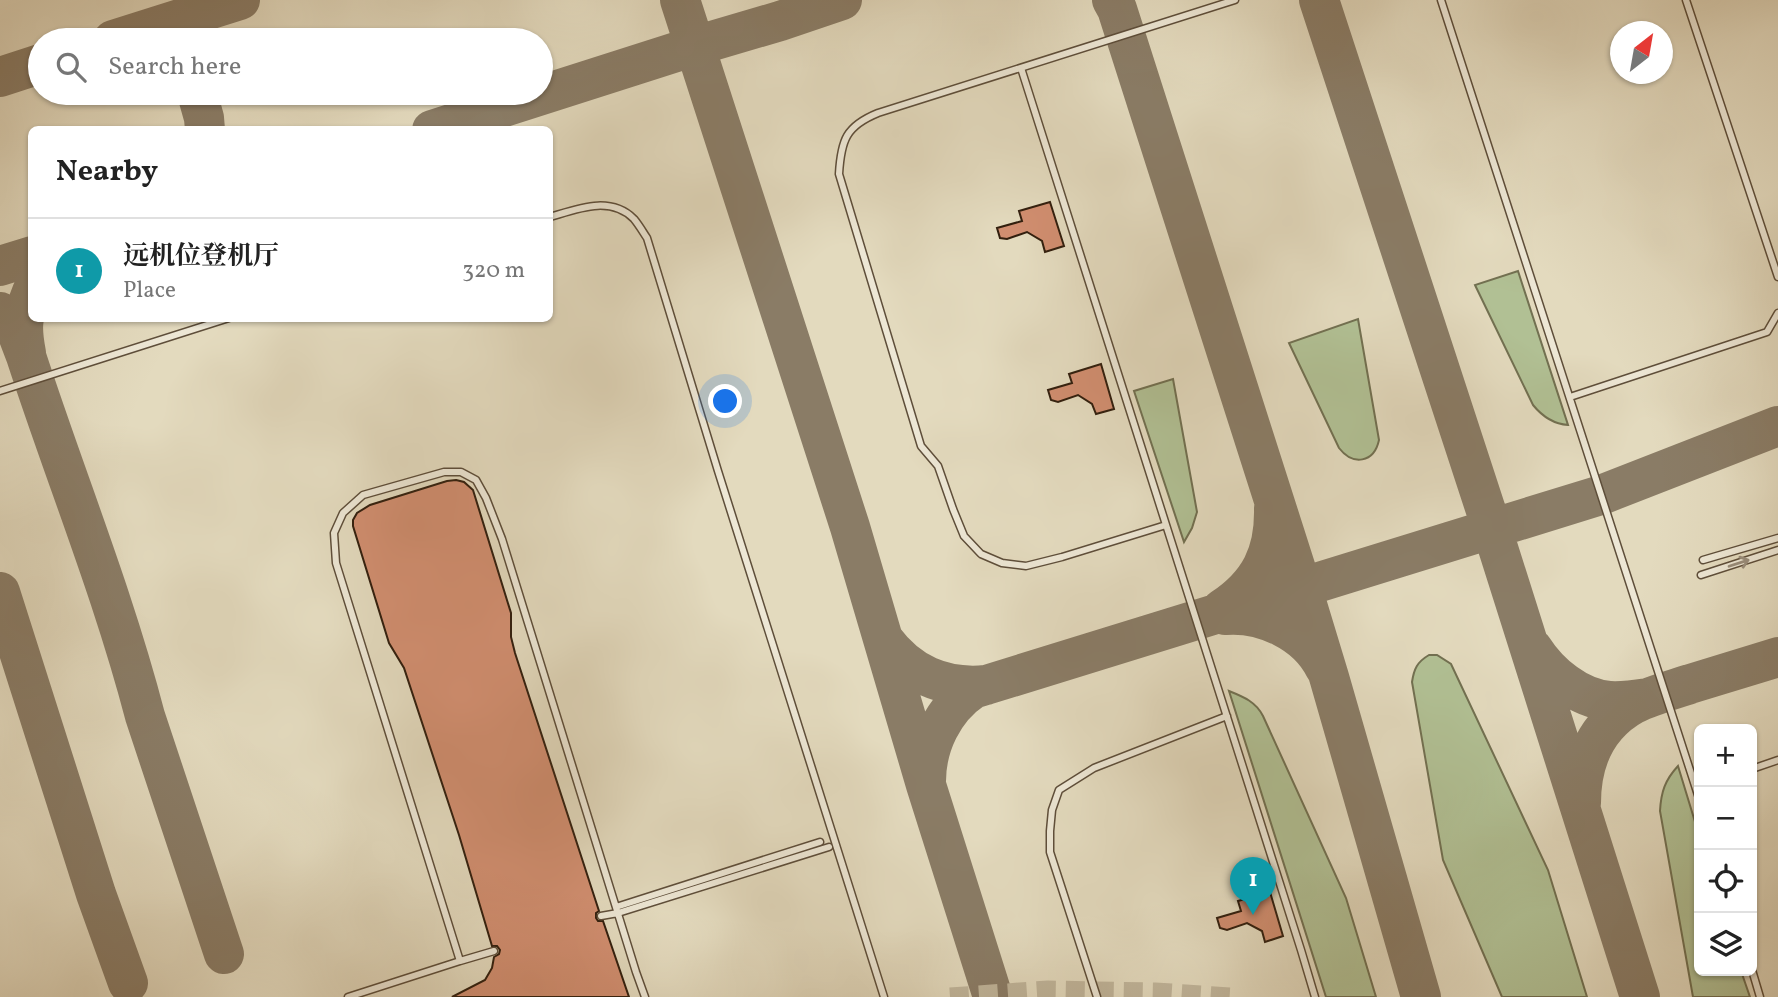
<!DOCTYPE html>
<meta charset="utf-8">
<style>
:root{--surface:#fff;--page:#f2f2f2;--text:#222;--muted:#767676;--line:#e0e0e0;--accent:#8f2418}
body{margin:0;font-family:Vollkorn,"Noto Serif SC",serif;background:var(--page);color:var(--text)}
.controls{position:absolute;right:21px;bottom:21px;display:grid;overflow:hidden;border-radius:10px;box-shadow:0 2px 5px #0004}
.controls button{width:63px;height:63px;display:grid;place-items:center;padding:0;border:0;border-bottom:2px solid var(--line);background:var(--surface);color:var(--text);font:35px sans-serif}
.compass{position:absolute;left:1610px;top:21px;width:63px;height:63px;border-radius:50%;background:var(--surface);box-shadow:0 2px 5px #0004;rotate:31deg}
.you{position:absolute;left:726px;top:402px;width:24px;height:24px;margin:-18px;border:5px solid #fff;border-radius:50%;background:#1a73e8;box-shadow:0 0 0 10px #1a73e833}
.badge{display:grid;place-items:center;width:46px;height:46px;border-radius:50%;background:var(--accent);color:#fff;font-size:23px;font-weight:700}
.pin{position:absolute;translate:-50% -58px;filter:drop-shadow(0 2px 4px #0008)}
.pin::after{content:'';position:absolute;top:37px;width:24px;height:21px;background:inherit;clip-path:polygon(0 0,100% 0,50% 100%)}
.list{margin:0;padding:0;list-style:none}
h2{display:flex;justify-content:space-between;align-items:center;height:91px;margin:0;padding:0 28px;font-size:30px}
h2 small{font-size:23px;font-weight:400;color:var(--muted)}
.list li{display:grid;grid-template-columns:46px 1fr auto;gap:21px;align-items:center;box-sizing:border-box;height:105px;padding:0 28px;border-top:2px solid var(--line)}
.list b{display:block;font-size:26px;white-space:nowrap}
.list p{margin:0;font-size:23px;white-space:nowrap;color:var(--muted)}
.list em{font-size:23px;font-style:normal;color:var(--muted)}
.icon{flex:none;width:38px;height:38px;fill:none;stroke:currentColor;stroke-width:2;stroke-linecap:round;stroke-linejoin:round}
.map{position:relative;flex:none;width:1778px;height:997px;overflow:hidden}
.search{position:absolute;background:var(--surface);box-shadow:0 2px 5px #0004;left:28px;top:28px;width:525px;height:77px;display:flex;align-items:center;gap:18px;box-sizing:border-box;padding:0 24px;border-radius:38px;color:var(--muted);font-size:26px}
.panel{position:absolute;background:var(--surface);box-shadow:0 2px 5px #0004;left:28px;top:126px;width:525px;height:196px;border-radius:10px}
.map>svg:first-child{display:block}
.green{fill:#b1c094;stroke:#727051;stroke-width:2}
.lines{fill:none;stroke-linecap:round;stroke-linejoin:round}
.taxiway{stroke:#8a7c66;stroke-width:40}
.building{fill:#d18e70;stroke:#321f0e;stroke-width:2}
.primary-tunnel{stroke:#c0b59b;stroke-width:19;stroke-dasharray:19 10;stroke-linecap:butt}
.service-casing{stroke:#5e4e3a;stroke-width:9}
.service{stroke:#ede7d5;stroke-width:6}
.oneway{stroke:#998d7b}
</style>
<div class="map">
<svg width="1778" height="997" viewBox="0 0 1778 997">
<rect width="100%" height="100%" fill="#e3dabe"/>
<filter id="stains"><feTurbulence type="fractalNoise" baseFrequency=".00286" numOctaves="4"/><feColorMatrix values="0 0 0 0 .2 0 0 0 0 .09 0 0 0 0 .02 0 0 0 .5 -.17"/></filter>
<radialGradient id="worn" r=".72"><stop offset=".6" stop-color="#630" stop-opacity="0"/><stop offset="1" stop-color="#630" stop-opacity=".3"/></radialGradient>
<path class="green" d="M1518,271L1568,425C1553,424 1542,416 1533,405L1475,285Z
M1358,319L1379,440C1374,463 1353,466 1339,448L1289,343Z
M1173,379L1197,512L1192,528L1184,542L1134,391Z
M1429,655H1437L1451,664L1548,870L1587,997H1502L1443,860L1412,682C1414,669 1417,662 1429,655Z
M1229,691C1244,697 1256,702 1263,716L1346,898L1376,997H1326Z
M1678,766L1699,835V971H1741L1750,997H1693L1660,811C1661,792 1665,780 1678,766Z"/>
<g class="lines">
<path class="taxiway" d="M680,0L850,527L926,785L993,997
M1112,0L1117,9L1302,588L1329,677L1421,997
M1319,0L1492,529L1640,997
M113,40L240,0
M0,77L40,64
M197,93L204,118L205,130
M432,130L695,46L780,21L842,0
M0,266L32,256
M0,312L16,330L26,356C65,476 113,593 145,716L224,954
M26,353C21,327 22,317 32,292
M0,592L96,894L128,983
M1222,609C1260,584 1275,553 1274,508
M1225,615C1263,612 1307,632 1325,668
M883,639C909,674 943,689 986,685
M1533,649C1549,674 1578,698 1609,701C1622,702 1635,700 1648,698
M926,781C926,746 943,709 973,689L1601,495L1778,426
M1581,803C1581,761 1596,725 1634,704C1652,695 1672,690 1690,684C1720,675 1749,666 1778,657"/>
</g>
<path class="building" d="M1050,202L1064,246L1045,252L1042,241L1027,232L1007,239L1000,238L997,228L1022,221L1019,211Z
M1101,364L1114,409L1096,414L1092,404L1078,395L1058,402L1051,400L1048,390L1072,383L1069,374Z
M456,480L464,482L473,490L511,613V637L515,653L599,911L596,913V918L598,921H603L629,997H452L485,980L492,968L494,957L499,954L500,950L497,946H492L459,835L404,668L389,643L353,526V520L357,513L370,505L447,481Z
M1270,892L1283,936L1265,942L1262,931L1247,923L1227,930L1220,928L1217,918L1241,911L1238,901Z"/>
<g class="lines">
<path class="primary-tunnel" d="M950,997L1048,990L1155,992L1231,997"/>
<g class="service-casing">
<path id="service" d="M1441,0L1699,798
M1686,0L1778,277
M1021,68L1301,950L1315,997
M550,217C577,209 610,195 634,219C639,225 643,232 647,238L718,471L884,997
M0,391L229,318
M1570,397L1767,332L1778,313
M1166,525L1062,557L1026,566L1002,563L981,554L964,536L953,509L938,466L921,446L839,174C841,140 846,126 878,113L1235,0
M1703,560L1778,538
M1701,575L1778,550
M1752,769L1778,760
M616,907L820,842
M601,916L618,913L829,847
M460,961L494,951
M1752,970L1760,997
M348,997L460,961L336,563L334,533L343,513L363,495L444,472H461L476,480L486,498L502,539L636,972L645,997
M1097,997L1050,852V831L1052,810L1059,790L1094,768L1227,716"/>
</g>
<use href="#service" class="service"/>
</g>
<defs><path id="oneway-shaft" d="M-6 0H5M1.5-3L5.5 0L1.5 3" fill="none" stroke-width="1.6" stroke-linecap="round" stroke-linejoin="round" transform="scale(1.75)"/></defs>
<use class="oneway" href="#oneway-shaft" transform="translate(1739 563) rotate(-18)"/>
<rect width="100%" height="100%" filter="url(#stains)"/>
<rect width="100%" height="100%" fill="url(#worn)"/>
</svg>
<div class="controls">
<button>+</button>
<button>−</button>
<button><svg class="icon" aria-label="locate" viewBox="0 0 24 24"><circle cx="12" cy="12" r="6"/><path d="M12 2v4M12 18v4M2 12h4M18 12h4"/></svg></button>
<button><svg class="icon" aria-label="layers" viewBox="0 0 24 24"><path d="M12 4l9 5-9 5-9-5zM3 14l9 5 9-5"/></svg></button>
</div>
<svg class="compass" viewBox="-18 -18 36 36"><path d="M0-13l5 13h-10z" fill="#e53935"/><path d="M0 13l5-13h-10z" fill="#767676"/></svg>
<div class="you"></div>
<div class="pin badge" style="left:1253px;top:915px;background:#0f9aa8">1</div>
<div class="search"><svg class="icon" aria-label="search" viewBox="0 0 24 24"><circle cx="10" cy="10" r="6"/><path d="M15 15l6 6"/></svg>Search here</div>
<section class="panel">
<h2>Nearby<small></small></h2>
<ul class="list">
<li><span class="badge" style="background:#0f9aa8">1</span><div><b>远机位登机厅</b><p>Place</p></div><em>320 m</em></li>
</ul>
</section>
</div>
